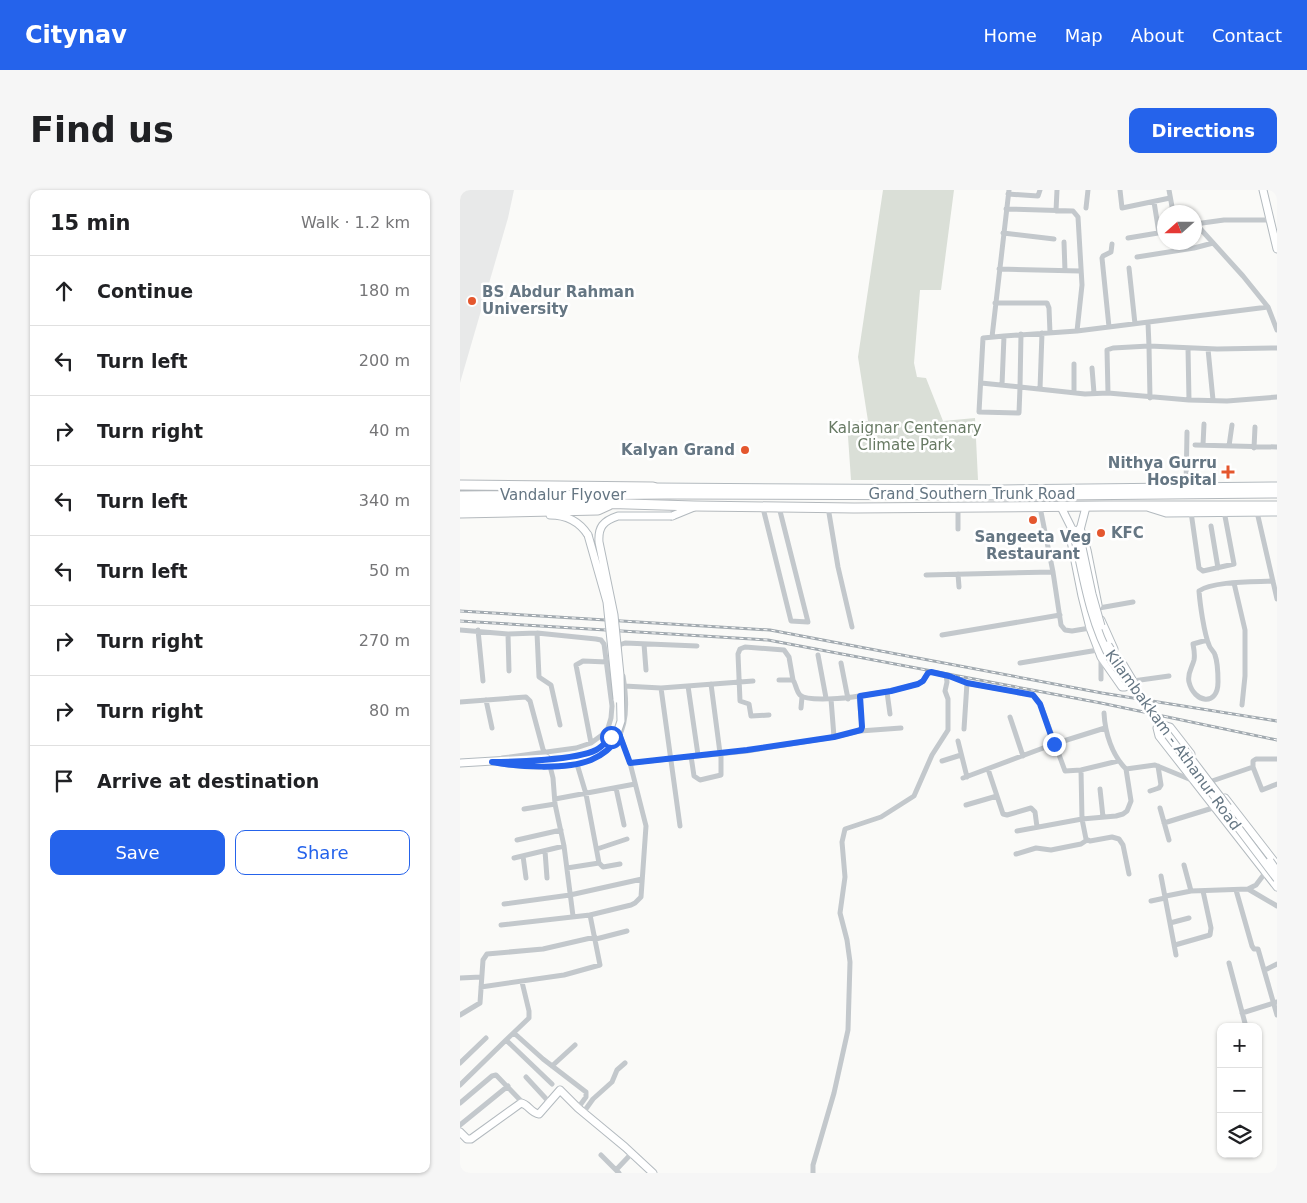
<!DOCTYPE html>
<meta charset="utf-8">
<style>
:root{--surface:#fff;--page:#f6f6f6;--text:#202124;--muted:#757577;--line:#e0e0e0;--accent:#2563eb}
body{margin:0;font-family:"DejaVu Sans",sans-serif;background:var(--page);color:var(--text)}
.controls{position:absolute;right:15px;bottom:15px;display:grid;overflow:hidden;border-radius:10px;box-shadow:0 1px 4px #0004}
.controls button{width:45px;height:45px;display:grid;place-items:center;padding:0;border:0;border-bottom:1px solid var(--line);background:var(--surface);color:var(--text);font:25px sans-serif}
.compass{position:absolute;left:697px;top:15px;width:45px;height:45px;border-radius:50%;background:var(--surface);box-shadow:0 1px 4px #0004;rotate:249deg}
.stop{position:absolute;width:15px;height:15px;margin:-11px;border:4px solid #2563eb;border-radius:50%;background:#fff}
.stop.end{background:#2563eb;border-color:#fff;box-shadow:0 1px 5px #0008}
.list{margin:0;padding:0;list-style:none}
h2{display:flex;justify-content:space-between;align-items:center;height:65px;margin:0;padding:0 20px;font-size:21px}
h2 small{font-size:16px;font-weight:400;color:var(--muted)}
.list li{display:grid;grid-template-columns:32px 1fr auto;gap:15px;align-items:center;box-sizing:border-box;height:70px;padding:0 20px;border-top:1px solid var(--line)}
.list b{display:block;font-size:19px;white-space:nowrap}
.list em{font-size:16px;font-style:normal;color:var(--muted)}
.actions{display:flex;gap:10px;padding:15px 20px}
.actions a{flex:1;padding:11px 0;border:1px solid var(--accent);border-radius:10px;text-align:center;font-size:18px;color:var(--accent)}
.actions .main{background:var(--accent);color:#fff}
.icon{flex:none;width:28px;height:28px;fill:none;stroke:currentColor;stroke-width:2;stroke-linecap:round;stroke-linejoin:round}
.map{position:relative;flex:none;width:817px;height:983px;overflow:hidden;border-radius:10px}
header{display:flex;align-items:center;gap:30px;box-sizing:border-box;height:70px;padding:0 25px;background:var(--accent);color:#fff}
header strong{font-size:24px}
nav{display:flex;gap:28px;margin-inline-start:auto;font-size:18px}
.intro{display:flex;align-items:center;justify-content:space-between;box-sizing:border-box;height:120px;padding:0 30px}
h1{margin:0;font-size:35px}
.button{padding:12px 22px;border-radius:10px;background:var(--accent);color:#fff;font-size:18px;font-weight:700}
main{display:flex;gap:30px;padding:0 30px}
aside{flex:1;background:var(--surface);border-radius:10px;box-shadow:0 1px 4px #0004}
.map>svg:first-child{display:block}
.built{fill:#e8e9e9}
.green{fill:#dadfd7}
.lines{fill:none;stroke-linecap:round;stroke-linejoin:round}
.secondary-casing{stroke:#b3babf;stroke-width:9}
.highway-casing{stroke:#b4b9bd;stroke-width:11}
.street{stroke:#c3c8cc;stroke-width:5}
.secondary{stroke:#fff;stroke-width:7}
.highway{stroke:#fff;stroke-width:9}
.rail-casing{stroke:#a2aab0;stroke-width:3}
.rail{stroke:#fff;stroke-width:1;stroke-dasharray:4;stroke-linecap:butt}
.secondary-bridge-casing{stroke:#b3babf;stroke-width:9;stroke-linecap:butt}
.secondary-bridge{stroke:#fff;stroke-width:7}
.route{stroke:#2563eb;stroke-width:6}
.poi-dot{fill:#e4572e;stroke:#fff;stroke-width:2}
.labels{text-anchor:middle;stroke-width:5;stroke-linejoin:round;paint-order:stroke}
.poi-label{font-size:15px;font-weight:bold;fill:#657683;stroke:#fff;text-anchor:start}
.park-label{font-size:15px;fill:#687a64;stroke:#fff}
.street-label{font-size:15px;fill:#657683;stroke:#fff}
</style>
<header>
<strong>Citynav</strong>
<nav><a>Home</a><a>Map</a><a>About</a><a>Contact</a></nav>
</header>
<div class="intro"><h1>Find us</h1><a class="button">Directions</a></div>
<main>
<aside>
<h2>15 min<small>Walk · 1.2 km</small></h2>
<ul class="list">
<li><svg class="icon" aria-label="ahead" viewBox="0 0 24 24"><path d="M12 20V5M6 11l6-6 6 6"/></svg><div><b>Continue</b></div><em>180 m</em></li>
<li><svg class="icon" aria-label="left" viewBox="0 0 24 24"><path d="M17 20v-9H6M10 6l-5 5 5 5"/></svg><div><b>Turn left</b></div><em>200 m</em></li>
<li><svg class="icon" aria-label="right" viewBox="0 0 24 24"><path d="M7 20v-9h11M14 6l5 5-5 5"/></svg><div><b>Turn right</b></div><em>40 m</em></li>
<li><svg class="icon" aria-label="left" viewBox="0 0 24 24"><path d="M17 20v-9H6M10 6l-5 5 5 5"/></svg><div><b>Turn left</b></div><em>340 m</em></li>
<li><svg class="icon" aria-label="left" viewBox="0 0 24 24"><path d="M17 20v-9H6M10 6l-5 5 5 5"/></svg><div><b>Turn left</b></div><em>50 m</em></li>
<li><svg class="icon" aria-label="right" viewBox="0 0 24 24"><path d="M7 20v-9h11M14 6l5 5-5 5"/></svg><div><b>Turn right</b></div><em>270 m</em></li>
<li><svg class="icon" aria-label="right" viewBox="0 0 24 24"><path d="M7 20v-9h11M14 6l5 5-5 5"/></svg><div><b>Turn right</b></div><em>80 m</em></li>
<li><svg class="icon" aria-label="arrive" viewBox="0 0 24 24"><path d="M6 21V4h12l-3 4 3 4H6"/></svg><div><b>Arrive at destination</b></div></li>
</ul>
<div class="actions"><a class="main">Save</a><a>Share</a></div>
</aside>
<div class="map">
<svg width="817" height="983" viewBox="0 0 817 983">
<rect width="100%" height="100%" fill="#fafaf8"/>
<path class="built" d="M0,0H54L48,28L0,193Z"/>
<path class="green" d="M423,0H494L481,100H460L454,173L457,187L466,188L483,231L515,228L518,290H391L387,232L408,231L398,167Z"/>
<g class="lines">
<g class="secondary-casing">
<path id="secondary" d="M803,0L817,59
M193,297L541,299L817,296
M601,317L614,343
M690,318L706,323L817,322
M90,325C106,325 119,331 128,345
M212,326L234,317
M620,338L627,360L638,415
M614,340L611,351L622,406L630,438L641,467L662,497H665L673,491L661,471
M620,340L626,317
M641,430L654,459
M731,564L710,537L703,535L697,538L699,546L817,697
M0,573L86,568
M765,608L817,675
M0,942L7,949H11L61,913C68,914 71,923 79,924L100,900L118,918L165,957L193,983"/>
</g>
<g class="highway-casing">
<path id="highway" d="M0,295L193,297L205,303
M0,306L207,304L601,305L817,303
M0,314L136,313L234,316L394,318L644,316H817
M0,323L138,320L149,315"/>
</g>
<path class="street" d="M660,0L662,18L710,8
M709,0L713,22
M548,4L578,6L580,0
M694,12L699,43
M626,18L628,0
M546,19L613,21L618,27L622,95L617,141
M596,21L597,0
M735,34L764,30H809
M736,34L783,86L808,117L817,140
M543,43L594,49
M668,48L704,42
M604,52L605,81
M677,67L734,58L753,53
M669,78L675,134
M539,79L620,81
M535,113H587L589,118L590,143
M688,133L689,156L757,159L817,158
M649,137L642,68L643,66L651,62L652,54
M561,144L560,197L625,204L648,203L729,210L767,211L817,207
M532,147L549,0
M728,158L729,210
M748,159L753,210
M614,174V202
M632,178L634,203
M521,193L560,197L559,223L519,222L523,148L544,146
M542,195L544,146L617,141L808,117
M580,199L582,143
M648,203L647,160L653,158L689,156L690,208
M735,255L817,257
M743,255L744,234
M769,256L772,235
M794,258L795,237
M726,297L727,242
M368,317L378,377L392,437
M580,317L593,382L601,435L605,440L612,441L630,438
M303,318L331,431L348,432L319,317
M731,322L739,378L743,381L774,374L764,321
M797,322L817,409
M751,336L758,378
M498,339V317
M498,384L499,397
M466,385L593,382
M774,393L785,440V486L782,515
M639,418L673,412
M0,440L48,444L77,443L136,449L141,450L144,454L152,516L151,528L148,538L142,545L131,553L116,558L42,568
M18,440L23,491
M77,443L79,487L91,495L100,535
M48,444L49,481
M482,445L600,425
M747,450L733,454C734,459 735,465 734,470C732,478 727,483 729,492C734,513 758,517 758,492C758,483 758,473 755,465C754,461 750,459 749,455C744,443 740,414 739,401C752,391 795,392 813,391
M184,454L186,480
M159,460V455L165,453L237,456
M358,465L366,508
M381,473L388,509
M560,473L638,460
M641,489V467
M319,490H333C336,494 336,501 340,505C347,512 389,508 399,506
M673,491L709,486
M251,494L260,563
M164,496L201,498L293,491
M228,496L238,565
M201,498L220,636
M427,502L430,524
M371,509L374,547
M26,510L32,538
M0,512L66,507L70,511L84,563
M341,518L342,507
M644,523C645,543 652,565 666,579L695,575L734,591
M309,525L291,526L289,514L280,511L278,464L280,459L285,457L324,460L329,467L333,490
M550,527L563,566
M504,539L507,493
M400,541L441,538
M158,548C168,532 166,504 163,486
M498,551L507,587
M131,553L116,475L123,471L147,472
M231,566L234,586L240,590L261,585V563
M482,571L501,565
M37,573C67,579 117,580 144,563
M170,573L287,561L374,547L399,541L402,537L399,506L431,501L458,494L463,491L468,483L471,482L489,486L507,493L573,505L580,513L605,581L621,580L658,571
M117,574L126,604L139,673L143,677L160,674
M90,576L93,588L95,614L104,656L113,726
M793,577L802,600L817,594
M528,579L543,624L547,625L571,618L575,622L577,637
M621,580L622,629L626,649L630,651L652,647L659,649L663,655L669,684
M503,588L594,554L645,538
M747,591H752L793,577V571L796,569H817
M156,598L164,635
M640,599L643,627
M690,601L699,598L701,595L698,576
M95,609L175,594
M506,615L537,606
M700,618L709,650
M64,619L95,614
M704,633L756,617
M557,641L622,629L656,626L663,624L667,621L671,611L666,579
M57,650L101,640
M137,659L167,649
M85,661L87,688
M556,664L576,658L591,660L621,654L627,650
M63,666L66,688
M54,668L104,656
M724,675L731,701
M107,678L139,673
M701,686L716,765
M788,699L817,716
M776,700L792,756L794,759H798L817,825
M706,706L731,701L788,699L796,695L805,683
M691,711L705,708
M44,714L110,705L182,689
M710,733L729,728
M41,735L130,725
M136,749L167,741
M715,755L750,745L751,738L743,701
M769,773L786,837
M805,780L817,774
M0,788L21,787
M21,797L104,785L140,775L130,725L171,715L175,713L181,707L186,636L170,573L160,545
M782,823L817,812
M0,825L20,813L23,770L27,764L83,759L135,747
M54,843L83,869L126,902V907L118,918
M46,850L69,828V821L62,792
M0,873L26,848
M92,876L115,855
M66,887L89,912
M0,895L46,850L92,894
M0,913L32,886L36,885L63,913
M123,923L133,909L152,892L157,880L165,873
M0,935L48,896
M141,965L159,983
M156,980L172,963
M353,983V975L374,903L388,840L390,772L387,750L380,723L385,687L382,652L385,639L421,627L454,606L472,565L488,540V509L485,501L487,492L486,485"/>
<use href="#secondary" class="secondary"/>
<use href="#highway" class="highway"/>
<g class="rail-casing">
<path id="rail" d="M0,421L310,440L642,503L817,531
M0,431L308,450L641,513L817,550"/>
</g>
<use href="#rail" class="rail"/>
<g class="secondary-bridge-casing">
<path id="secondary-bridge" d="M128,345L147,412L157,509
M620,348L632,404L641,436
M615,349C624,391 631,434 652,471L817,689
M648,455L662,478
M723,558L768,617
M87,573L114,570L131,566L140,562L150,554L156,546L161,531L160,485L154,425L139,352C138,337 143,331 158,326H212
M810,671L817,681"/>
</g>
<use href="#secondary-bridge" class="secondary-bridge"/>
</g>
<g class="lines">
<path class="route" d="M151,547C146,552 142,557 136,560C116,570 55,572 32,572C58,577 106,580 131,570C143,565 153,556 160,546L170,573L287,560L374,547L401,540L402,537L400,506L431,501L458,494L463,491L468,483L471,482L489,486L507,493L573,505L580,514L594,554"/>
</g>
<g class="poi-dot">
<circle cx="12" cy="111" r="5"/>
<circle cx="285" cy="260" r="5"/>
<path d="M765.5 274.5h5v5h5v5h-5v5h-5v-5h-5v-5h5z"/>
<circle cx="573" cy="330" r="5"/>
<circle cx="641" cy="343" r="5"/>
</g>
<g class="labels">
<g class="poi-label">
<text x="22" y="107">BS Abdur Rahman<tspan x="22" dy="17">University</tspan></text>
<text x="275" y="265" text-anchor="end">Kalyan Grand</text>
<text x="757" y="278" text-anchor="end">Nithya Gurru<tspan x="757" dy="17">Hospital</tspan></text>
<text x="651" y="348">KFC</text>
<text x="573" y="352" text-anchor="middle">Sangeeta Veg<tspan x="573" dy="17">Restaurant</tspan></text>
</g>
<g class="park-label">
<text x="445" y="243">Kalaignar Centenary<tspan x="445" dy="17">Climate Park</tspan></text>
</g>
<g class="street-label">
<text x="512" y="309">Grand Southern Trunk Road</text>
<text x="103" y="310">Vandalur Flyover</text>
<text transform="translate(713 550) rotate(54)" y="5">Kilambakkam - Athanur Road</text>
</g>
</g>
</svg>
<div class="controls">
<button>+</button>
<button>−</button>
<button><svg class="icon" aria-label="layers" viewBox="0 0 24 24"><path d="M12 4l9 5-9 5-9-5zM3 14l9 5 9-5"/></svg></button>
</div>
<svg class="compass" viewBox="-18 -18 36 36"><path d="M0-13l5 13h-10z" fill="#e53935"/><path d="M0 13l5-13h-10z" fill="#757577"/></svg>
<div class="stop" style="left:151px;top:547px"></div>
<div class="stop end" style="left:594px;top:554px"></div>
</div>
</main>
